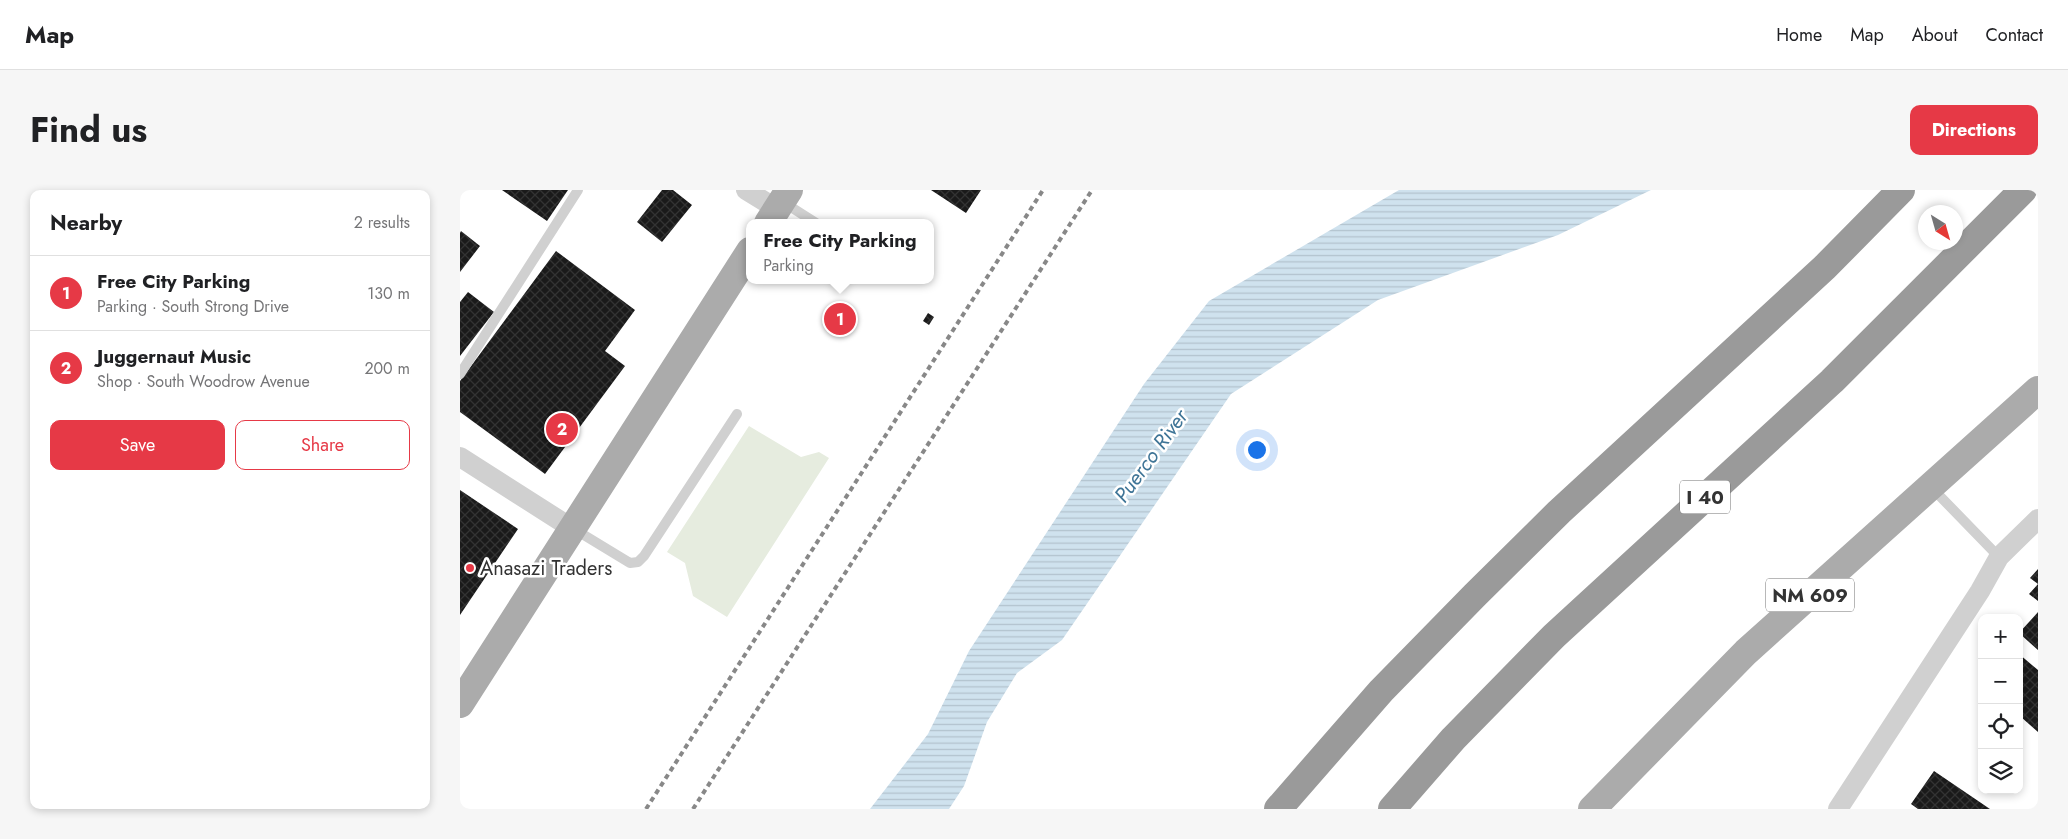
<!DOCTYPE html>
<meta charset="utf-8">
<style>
:root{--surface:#fff;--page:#f6f6f6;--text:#202124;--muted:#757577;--line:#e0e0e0;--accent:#e63946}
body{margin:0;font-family:Jost,sans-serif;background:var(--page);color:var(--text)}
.controls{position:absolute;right:15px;bottom:15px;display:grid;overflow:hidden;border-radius:10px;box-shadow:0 2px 8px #0003}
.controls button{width:45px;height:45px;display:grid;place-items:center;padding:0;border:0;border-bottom:1px solid var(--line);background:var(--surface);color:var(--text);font:25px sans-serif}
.compass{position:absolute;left:1458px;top:15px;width:45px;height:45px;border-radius:50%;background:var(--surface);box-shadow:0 2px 8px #0003;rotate:143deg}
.you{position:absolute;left:796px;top:259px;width:18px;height:18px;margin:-12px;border:4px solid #fff;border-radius:50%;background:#1a73e8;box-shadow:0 0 0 8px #1a73e833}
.badge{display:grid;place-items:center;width:32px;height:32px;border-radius:50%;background:var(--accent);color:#fff;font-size:16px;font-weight:700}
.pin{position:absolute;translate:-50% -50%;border:2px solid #fff;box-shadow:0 1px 5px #0006}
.popup{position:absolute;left:286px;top:29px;width:188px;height:65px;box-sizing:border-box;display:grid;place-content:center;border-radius:10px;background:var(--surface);filter:drop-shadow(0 1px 4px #0005);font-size:16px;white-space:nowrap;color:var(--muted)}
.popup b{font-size:19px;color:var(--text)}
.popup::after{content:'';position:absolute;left:50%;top:100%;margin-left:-10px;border:10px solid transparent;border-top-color:var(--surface)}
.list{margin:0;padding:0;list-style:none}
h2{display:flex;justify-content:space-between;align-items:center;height:65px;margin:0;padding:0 20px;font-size:21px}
h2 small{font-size:16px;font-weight:400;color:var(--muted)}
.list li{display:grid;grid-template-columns:32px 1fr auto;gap:15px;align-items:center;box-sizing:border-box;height:75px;padding:0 20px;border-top:1px solid var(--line)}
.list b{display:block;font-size:19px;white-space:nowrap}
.list p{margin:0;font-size:16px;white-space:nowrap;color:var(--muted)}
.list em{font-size:16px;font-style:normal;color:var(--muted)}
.actions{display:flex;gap:10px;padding:15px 20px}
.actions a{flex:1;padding:11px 0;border:1px solid var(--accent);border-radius:10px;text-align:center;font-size:18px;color:var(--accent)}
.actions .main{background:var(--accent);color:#fff}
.icon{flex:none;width:28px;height:28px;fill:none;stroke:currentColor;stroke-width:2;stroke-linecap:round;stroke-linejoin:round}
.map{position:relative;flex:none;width:1578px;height:619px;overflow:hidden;border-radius:10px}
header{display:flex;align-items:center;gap:30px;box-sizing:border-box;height:70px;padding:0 25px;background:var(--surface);border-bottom:1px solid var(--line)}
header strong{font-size:24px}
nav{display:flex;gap:28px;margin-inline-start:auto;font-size:18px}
.intro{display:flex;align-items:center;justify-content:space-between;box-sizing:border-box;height:120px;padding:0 30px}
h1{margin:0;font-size:35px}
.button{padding:12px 22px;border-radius:10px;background:var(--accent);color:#fff;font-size:18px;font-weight:700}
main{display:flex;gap:30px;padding:0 30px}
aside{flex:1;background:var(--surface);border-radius:10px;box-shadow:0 2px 8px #0003}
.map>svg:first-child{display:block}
.pitch{fill:#e6ecdf}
.water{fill:url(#water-rules)}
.building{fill:url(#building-cross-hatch)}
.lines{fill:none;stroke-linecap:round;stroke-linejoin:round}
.lane{stroke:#d0d0d0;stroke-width:10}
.street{stroke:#d0d0d0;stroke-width:20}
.primary{stroke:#ababab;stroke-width:28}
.highway{stroke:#9a9a9a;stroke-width:28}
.rail{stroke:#888;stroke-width:4;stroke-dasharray:5 4;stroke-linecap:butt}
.poi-dot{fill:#e63946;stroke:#fff;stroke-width:2}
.labels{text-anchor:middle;stroke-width:5;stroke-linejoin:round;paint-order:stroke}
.shield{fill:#fff;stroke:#707070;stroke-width:1}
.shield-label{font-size:19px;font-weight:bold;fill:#333}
.poi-label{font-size:20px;fill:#333;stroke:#fff;text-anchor:start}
.water-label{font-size:21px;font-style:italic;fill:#3f7597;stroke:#fff}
</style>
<header>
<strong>Map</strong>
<nav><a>Home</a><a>Map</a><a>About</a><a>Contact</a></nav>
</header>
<div class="intro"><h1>Find us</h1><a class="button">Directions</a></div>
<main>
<aside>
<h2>Nearby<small>2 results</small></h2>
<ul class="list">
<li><span class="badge">1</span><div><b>Free City Parking</b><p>Parking · South Strong Drive</p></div><em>130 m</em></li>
<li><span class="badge">2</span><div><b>Juggernaut Music</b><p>Shop · South Woodrow Avenue</p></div><em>200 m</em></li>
</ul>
<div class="actions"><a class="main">Save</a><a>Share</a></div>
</aside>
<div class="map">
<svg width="1578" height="619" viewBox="0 0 1578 619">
<defs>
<pattern id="water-rules" width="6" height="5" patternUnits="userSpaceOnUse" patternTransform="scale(1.25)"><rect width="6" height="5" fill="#cfe2ee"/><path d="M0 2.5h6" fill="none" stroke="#b2c2cd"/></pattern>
<pattern id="building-cross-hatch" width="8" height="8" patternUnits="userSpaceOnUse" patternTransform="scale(1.25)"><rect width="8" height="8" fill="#1a1a1a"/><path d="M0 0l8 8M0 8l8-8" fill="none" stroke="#333"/></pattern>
</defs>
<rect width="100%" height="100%" fill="#fff"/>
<path class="pitch" d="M289,236L341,267L359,262L369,268L267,427L233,406L225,373L207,362Z"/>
<path class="water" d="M939,0H1191L1098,45L918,110L771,204L602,450L557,483L527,532L504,596L489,619H410L468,544L509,461L684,194L749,111Z"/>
<path class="building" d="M42,0H108L87,31Z
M202,0H213L232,15L202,52L177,32Z
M471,0H521L506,23Z
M1,41L20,56L0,82V43Z
M96,61L175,120L145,161L165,176L85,284L0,222V191Z
M8,102L34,122L0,166V112Z
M468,123L474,127L469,135L463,131Z
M0,300L58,339L0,425Z
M1578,379V411L1569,404L1578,394L1570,388Z
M1578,422V460L1559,443Z
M1559,464L1578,480V542L1561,527L1559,529Z
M1474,581L1530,619H1458L1451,614Z"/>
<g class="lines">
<path class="lane" d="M323,12L356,33
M0,184L118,0
M1472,298L1539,367
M114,339L170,373L178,372L184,366L277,224"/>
<path class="street" d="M286,0L317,19
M0,267L113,339
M1378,619L1520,401L1539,367L1578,329"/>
<path class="primary" d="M308,33L329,0
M0,514L290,61
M1132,619L1286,462L1578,200"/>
<path class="highway" d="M818,619L921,501L1015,405L1099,322L1365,77L1441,0
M932,619L993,549L1094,446L1372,191L1563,0"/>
<path class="rail" d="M186,619L583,0
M233,619L632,0"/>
</g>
<circle class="poi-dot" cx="10" cy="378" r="5"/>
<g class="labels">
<g class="shield">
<rect x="1220" y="290.5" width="50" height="33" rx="4"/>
<rect x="1306" y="388.5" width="88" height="33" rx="4"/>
</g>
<g class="shield-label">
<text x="1245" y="314">I 40</text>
<text x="1350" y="412">NM 609</text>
</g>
<g class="poi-label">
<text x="20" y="385">Anasazi Traders</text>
</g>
<g class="water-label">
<text transform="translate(691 266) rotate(-54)" y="7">Puerco River</text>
</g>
</g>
</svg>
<div class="controls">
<button>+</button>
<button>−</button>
<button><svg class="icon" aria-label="locate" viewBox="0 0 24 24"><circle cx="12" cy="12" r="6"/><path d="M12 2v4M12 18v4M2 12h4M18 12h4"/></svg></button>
<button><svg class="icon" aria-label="layers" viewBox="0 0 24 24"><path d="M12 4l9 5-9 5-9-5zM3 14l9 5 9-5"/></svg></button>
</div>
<svg class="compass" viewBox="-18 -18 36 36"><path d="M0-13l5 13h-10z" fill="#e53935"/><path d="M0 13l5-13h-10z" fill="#757577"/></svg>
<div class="you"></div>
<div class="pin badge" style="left:380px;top:129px">1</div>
<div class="popup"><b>Free City Parking</b>Parking</div>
<div class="pin badge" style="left:102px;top:239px">2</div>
</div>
</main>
